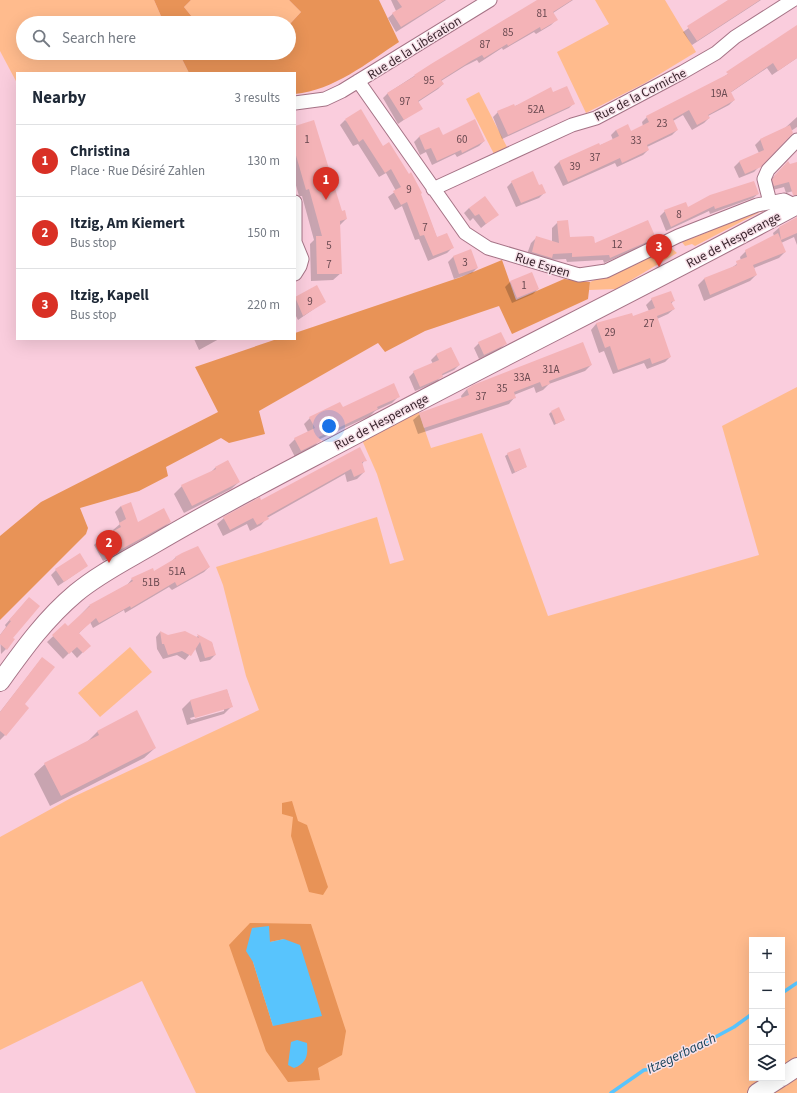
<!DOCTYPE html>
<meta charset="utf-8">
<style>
:root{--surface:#fff;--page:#f2f2f3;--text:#1f2937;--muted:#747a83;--line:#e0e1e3;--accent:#d93025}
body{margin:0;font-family:"Source Sans 3",sans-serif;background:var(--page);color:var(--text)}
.controls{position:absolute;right:12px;bottom:12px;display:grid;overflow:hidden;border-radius:0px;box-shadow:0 4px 16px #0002}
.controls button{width:36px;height:36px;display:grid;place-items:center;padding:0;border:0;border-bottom:1px solid var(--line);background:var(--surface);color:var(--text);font:20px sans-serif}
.you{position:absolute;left:329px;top:426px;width:14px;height:14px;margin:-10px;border:3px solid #fff;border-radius:50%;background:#1a73e8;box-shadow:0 0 0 6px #1a73e833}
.badge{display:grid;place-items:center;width:26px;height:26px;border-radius:50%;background:var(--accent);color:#fff;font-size:13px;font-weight:700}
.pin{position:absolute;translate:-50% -33px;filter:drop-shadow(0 1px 2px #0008)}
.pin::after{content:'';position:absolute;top:21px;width:14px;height:12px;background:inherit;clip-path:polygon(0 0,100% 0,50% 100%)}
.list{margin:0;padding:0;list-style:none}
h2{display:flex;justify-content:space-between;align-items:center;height:52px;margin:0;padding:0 16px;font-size:17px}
h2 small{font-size:13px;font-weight:400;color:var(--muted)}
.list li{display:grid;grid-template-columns:26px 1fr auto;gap:12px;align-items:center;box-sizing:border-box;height:72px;padding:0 16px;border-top:1px solid var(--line)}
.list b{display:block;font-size:15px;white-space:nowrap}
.list p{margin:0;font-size:13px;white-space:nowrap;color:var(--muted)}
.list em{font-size:13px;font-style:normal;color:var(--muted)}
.icon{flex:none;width:22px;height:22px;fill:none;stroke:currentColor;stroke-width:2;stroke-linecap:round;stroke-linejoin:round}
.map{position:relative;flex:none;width:797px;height:1093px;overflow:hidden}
.search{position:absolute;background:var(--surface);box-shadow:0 4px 16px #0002;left:16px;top:16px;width:280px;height:44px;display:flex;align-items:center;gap:10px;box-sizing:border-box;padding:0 14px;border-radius:22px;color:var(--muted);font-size:15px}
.panel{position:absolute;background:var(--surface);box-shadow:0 4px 16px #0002;left:16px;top:72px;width:280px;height:268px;border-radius:0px}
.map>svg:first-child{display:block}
.green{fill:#ffbb8d;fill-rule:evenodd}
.forest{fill:#e89357;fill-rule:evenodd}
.water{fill:#58c4fd}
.shadow{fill:#0003;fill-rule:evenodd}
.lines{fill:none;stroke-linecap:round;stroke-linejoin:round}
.stream{stroke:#58c4fd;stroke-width:3.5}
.building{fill:#f4b3b7}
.minor-casing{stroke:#a57386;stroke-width:15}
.secondary-casing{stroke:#a57386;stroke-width:20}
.minor{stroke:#fff;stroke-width:13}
.secondary{stroke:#fff;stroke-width:18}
.labels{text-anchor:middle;stroke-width:3;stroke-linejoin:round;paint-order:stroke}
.number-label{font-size:11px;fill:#67484f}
.street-label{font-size:13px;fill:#38242c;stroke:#f8e1e9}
.water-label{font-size:14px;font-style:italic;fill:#113f56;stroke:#f8e1e9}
</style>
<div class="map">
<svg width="797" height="1093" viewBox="0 0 797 1093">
<rect width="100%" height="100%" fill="#facddd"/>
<path class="green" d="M0,0H154L164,23H23V53H179L189,73H17V83L0,51Z
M191,0H289L301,12L289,25V23H197L184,7Z
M595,0H665L696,52L645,83L586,113L557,52L609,24Z
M479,92L507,147L494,154L466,99Z
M772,205L775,208L760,212L695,246L692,244L685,246L682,242L708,232L706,228Z
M669,246L677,253L616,289L589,290L590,282Z
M797,387V1093H196L142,981L0,1050V837L71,798L259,710L246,676L223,585L216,567L377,517L390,564L404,560L377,474L362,440L418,410L431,448L482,433L548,616L759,555L722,426ZM752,940H782V1078H752Z
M130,647L152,672L100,717L78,693Z"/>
<path class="forest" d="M154,0H191L184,7L197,23H164Z
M289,0H379L399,42C367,63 334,90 295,94V73H189L179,53H248L262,56L265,53H289V25L301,12Z
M502,260L516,300L564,279L590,282L588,299L512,334L499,306L425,331L385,352L378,343L259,411L265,434L229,443L221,438L166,467L168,476L139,491L80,508L88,528L86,534L0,620V536L41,502L218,412L195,367L277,339H295V333L461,277Z
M292,801L298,821L307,825L328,887L323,895L309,892L291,836L293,817L282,814V803Z
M250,923L311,924L346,1031L342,1055L318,1068L320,1080L288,1082L266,1051L229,945ZM284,939L273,1026L253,962L270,942Z"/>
<path class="water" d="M269,926L270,942L284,939L300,945L322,1016L273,1026L253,962L246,951L252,928Z
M297,1040L307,1043C308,1055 307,1063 294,1068L288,1065L291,1042Z"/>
<path class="shadow" d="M391,0H446L396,32L388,18L396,11Z
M539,0H573L553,13L556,20L551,25L536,34L534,32L503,50L502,48L479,63L477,60L465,66L441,81L443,84L438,89L418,102L421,108L398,124L383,98L388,93L431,65Z
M729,0H761L692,45L683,32Z
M797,26V58L772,75L767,68L730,93L734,100L729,105L708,116L709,118L704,123L692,130L683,115L673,121L677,130L672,135L647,147L648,150L643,155L617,167L615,163L563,186L554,167L559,162L613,140L611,135L616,130L631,132L643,126L642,122L647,117L722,78Z
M552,93L574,103L569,108L502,139L493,117L498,112Z
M797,117V127L791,131L792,133L754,172L739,178L734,167L739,162L759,153L755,145L760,140L785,128Z
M345,120L382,147L420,194L437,238L452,248L447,253L428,261L419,239L415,240L402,206L395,210L388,197L396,191L386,173L379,177L358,144L353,146L340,125Z
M295,127L346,219L339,226L341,273L333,280L311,281L310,244L314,240L302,196H299L295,182Z
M439,128L442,136L484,141L479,146L457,157L455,154L432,165L426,152L420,155L414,142L419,137Z
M788,163L789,166L797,163V190L786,193L784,187L769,191V181Z
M512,182L539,186L544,193L539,198L516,207L507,187Z
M758,194L753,198L710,214L709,211L666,231L660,216L665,211L688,208Z
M469,208L497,215L481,228L473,218L470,221L464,213Z
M797,219V245L794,237L781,243L785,252L779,258L754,268L756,275L750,281L704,301L698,285L704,279L730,269L741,261L740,257L746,251L774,236L773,233L780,227Z
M558,222L569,238L594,245L654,238L648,244L604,263L603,260L567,262L566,259L548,260L526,257L531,243L537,237L552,242V228Z
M471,251L477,268L472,273L454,279L448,262L453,257Z
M510,282L538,289L533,294L512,303L505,287Z
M317,287L324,302L298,320L295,314V298Z
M652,299L674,300L671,304L674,309L668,314L657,319L670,357L665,362L647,369L644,363L613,374L604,351L599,353L591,330L596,324L631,314L633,317L649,311L646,305Z
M194,339H219L199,350Z
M479,343L505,344L500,349L479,359L474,348Z
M451,348L459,365L454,370L441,376L437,382L415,391L409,377L414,372L433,364L431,360L436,355Z
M591,365L585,371L549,384L543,390L536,393L534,387L514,395L515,397L509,404L418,434L413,420L420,414L462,399L461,396L467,389Z
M399,396L392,403L375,411L370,416L320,439L314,447L295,457L289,445L295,439L308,432L304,424L310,418L342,408Z
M551,412L564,420L554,425L549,414Z
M508,454L526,467L512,474L505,456Z
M365,460L362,464L364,472L357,479L347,482L345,474L267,518L261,525L250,531L247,524L223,536L217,524L224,518L261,501Z
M228,461L239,482L231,489L184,513L174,494L182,486L210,473L215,468Z
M121,506L137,524L170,522L164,528L103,561L94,545L100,539L114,532L113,530L120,524L115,512Z
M176,557L209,567L204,572L172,590L169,587L125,613L124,610L93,628L90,622L78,634L89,646L77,658L71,651L63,659L47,642L65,625L68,628L89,606L127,585L132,579L154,572L170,563Z
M87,566L58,586L51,575L56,570Z
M29,598L6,649L1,654L0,635L6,627L5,625Z
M160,632L168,636L195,638L198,636L212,643L215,655L210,660L200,662L195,648L185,660L177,655L163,659L157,649L156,637Z
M42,658L5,735L0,740V712Z
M227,690L232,706L224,714L187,725L182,709L190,701ZM224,708V711L191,720L190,718Z
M137,712L155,748L144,758L50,806L34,774L45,764L87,742L97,732Z"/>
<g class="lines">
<path class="stream" d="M782,993L797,983
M611,1093L644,1070L656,1069L734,1027L752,1014"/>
</g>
<path class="building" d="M397,0H445L401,27L392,13L402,7Z
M537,0H572L553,12L558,20L541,30L540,27L508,46L507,44L484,58L482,55L471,61L441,80L444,84L418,101L423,109L404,120L387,93L415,76L414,75L431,64Z
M728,0H760L697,41L687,26Z
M797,25V58L778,71L773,63L731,92L735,100L708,115L710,118L697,125L689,110L673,119L678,130L647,145L649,150L622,163L620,158L568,182L559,161L599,143L600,145L619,136L616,130L628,124L631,131L649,122L646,116L728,74L726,72Z
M567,86L575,104L508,135L497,111L514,104L515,106L551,87L553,92Z
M361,109L383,146L389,142L409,174L411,172L422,193L421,194L437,237L447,233L454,248L433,256L424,235L420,236L407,202L401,205L393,191L401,187L391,169L385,173L363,139L359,142L345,119Z
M475,119L485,141L462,153L461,150L437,161L431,148L425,150L419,136L439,127L443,135Z
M314,120L342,211L345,210L347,219L340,221L342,274H317L316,236H322L309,189L306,190L295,152V126Z
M790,125L793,133L761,167L745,174L739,161L764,150L760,139Z
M788,161L790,164L797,162V195H793L789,182L774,186L772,180L775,175Z
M533,171L539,185L542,184L546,193L521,203L511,181Z
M754,181L759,194L715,209L714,206L671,227L664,210L686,202L688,207L710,195Z
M485,196L499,215L486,224L479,214L475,216L469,208Z
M797,217V233L781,240L779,227Z
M568,220L570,237L592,236L594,237L595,243L648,220L656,238L610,258L609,255L572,257V253L553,254L552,258L532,252L536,236L559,243L557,221Z
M778,233L786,252L753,265L757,275L710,295L704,278L737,265L736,261L747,257L745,250Z
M471,249L478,268L459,274L453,256Z
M532,272L539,289L517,298L510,281Z
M317,285L326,302L303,316L295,297Z
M671,291L675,301L671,302L675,309L657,316L671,357L652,364L650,358L618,370L610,346L605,348L596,323L632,313L633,316L655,308L651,298Z
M501,332L507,344L484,355L478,342Z
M583,342L592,365L549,381L550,384L542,387L540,382L514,392L516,398L424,428L419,413L469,395L467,389L473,385Z
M451,347L460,365L442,374L443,377L420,387L413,371L439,360L436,354Z
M394,383L400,397L377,407L378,409L319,437L321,441L301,451L294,438L315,428L309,417L340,402L343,407Z
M559,407L565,420L556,424L551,411Z
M360,447L367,461L362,462L365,472L354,477L351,469L267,516L269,519L257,525L253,518L230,530L223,517L260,497L261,500Z
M520,448L527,467L515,472L507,453Z
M228,460L240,482L192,506L181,485L216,469L215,467Z
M131,502L138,522L164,508L171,522L109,556L100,538L121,527L119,523L126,519L121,506Z
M198,546L210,567L177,586L175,582L131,608L130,606L99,623L96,618L79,633L91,646L83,653L77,647L69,654L52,635L65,623L68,626L90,606L89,605L133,581L131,578L153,568L154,571L176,558L175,557L182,553Z
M80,553L88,566L64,582L55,569Z
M29,597L40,606L13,638L15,639L7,650L0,644V635L11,621L9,620Z
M160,631L168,635L185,631L199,638L197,634L212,642L216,655L205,658L200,642L191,656L182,651L168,655L164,644H162Z
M42,657L55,667L25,704L29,708L6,736L0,731V712Z
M227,689L233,707L195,718L190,700Z
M137,710L156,748L61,796L44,763L99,735L97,731Z"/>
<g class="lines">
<g class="minor-casing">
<path id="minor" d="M358,81L465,233L488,248L579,275L606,271L678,236L757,205L784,200L796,206
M295,103L325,99L342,91L490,0
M433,189L572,125L596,118L683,72L716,53L735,37L793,0
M295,202V242L302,259L300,266L295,274
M770,202L764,179L768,170L797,140"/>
</g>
<g class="secondary-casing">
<path id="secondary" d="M0,682C23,650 45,619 76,593C100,573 129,559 156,543C222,504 291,469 359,433C504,356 652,283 797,205
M782,1077L797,1067
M757,1093L780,1078"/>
</g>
<use href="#minor" class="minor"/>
<use href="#secondary" class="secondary"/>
</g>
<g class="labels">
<g class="number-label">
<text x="542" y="17">81</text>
<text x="508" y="36">85</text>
<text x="485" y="48">87</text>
<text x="429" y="84">95</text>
<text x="719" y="97">19A</text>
<text x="405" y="105">97</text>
<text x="536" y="113">52A</text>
<text x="662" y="127">23</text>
<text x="307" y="143">1</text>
<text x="462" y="143">60</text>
<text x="636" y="144">33</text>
<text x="595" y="161">37</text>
<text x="575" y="170">39</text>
<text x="409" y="193">9</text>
<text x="679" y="218">8</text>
<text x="425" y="231">7</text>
<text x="617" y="248">12</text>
<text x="329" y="249">5</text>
<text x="465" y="266">3</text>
<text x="329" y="268">7</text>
<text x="524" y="289">1</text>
<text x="310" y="305">9</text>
<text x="649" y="327">27</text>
<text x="610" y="336">29</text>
<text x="551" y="373">31A</text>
<text x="522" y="381">33A</text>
<text x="502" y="392">35</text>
<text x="481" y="400">37</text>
<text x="177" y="575">51A</text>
<text x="151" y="586">51B</text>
</g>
<g class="street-label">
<text transform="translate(414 47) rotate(-32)" y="5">Rue de la Libération</text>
<text transform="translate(640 94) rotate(-27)" y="5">Rue de la Corniche</text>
<text transform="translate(733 239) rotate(-28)" y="5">Rue de Hesperange</text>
<text transform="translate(543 264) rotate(17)" y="5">Rue Espen</text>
<text transform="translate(381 421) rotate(-28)" y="5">Rue de Hesperange</text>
</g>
<g class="water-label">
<text transform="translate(681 1053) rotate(-26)" y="5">Itzegerbaach</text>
</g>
</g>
</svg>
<div class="controls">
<button>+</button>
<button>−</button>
<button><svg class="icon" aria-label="locate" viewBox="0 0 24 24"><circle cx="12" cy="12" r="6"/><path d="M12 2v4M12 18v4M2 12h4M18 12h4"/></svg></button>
<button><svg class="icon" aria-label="layers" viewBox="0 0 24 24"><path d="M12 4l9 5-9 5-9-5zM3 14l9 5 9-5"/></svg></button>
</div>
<div class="you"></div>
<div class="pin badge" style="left:326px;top:200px">1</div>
<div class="pin badge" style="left:109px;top:563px">2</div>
<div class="pin badge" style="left:659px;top:267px">3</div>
<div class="search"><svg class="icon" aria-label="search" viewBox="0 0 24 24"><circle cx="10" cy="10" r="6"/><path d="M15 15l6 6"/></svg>Search here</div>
<section class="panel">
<h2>Nearby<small>3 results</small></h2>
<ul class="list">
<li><span class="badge">1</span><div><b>Christina</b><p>Place · Rue Désiré Zahlen</p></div><em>130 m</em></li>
<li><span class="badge">2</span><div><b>Itzig, Am Kiemert</b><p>Bus stop</p></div><em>150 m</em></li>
<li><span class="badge">3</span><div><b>Itzig, Kapell</b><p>Bus stop</p></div><em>220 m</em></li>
</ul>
</section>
</div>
